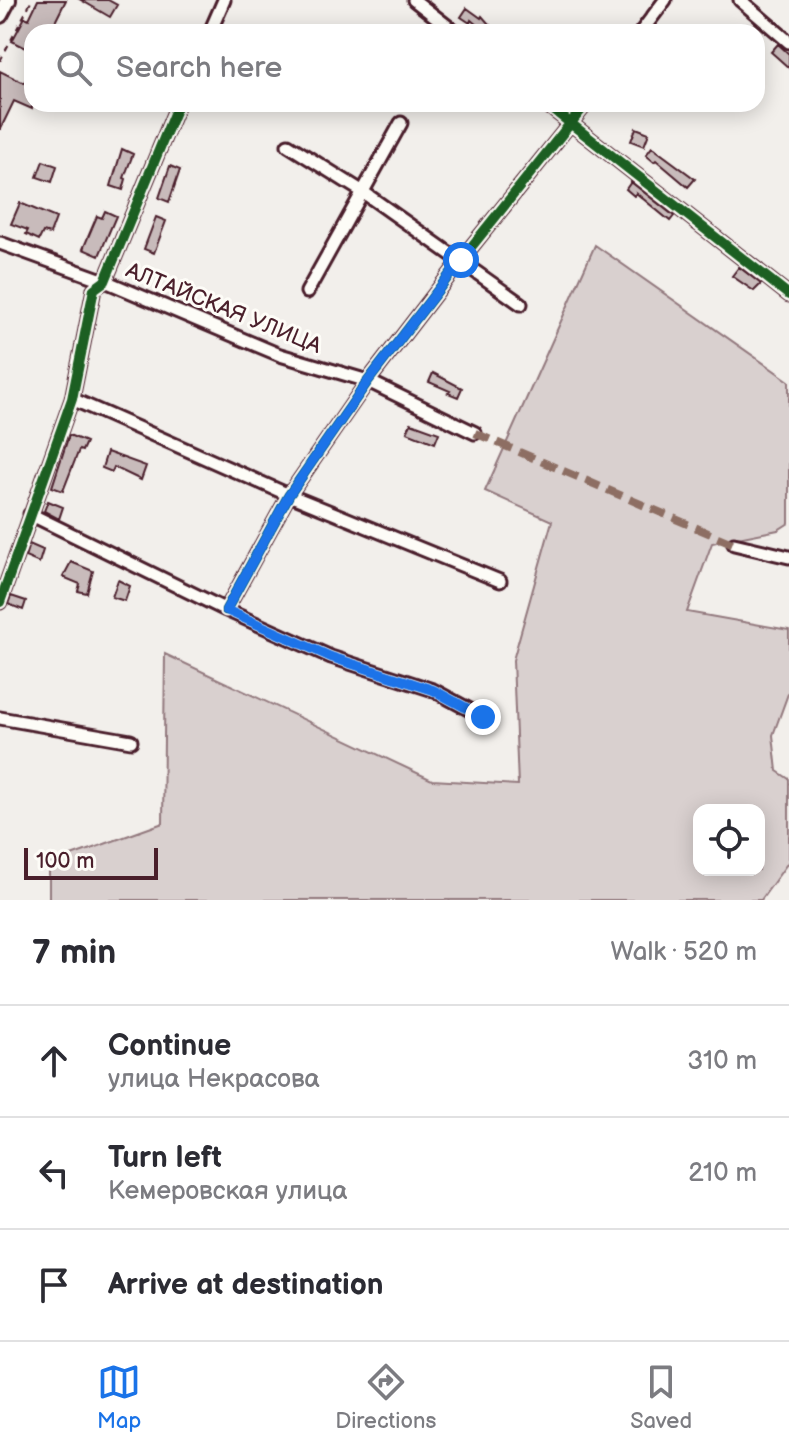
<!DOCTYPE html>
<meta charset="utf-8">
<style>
:root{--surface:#fff;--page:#f2f2f3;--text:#2b2b33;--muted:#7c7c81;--line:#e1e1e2;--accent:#1a73e8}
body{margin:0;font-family:"Balsamiq Sans",sans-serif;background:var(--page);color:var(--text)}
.controls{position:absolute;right:24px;bottom:24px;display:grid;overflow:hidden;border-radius:16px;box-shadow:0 4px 20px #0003}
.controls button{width:72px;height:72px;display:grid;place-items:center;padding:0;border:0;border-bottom:2px solid var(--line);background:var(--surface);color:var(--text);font:40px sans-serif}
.scale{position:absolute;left:24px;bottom:20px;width:134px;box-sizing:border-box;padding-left:8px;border:4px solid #4a1f2b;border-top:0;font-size:22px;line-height:28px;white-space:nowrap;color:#4a1f2b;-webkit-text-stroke:6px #fdfcf7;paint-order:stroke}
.stop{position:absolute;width:24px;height:24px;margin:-18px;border:6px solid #1a73e8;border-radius:50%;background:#fff}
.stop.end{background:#1a73e8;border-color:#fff;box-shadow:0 2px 8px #0008}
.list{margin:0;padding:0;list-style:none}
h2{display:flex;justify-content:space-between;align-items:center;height:104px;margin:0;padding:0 32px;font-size:34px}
h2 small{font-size:26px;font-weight:400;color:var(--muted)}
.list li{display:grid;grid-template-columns:52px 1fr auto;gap:24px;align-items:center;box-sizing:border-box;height:112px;padding:0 32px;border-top:2px solid var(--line)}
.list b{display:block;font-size:30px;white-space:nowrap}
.list p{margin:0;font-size:26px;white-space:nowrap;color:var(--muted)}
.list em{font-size:26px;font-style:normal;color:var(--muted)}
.icon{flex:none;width:44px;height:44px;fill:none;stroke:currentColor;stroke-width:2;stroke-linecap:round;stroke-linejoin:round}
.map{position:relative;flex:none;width:789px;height:900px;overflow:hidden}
.search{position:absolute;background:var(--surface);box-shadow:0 4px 20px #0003;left:24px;right:24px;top:24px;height:88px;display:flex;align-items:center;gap:20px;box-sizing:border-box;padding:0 28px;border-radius:24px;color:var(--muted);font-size:30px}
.sheet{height:440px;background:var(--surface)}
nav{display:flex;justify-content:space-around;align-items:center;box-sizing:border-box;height:112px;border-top:2px solid var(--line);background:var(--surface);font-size:22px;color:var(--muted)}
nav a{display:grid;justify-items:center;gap:4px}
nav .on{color:var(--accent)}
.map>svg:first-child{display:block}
.green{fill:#d9d0cf;stroke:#92787d;stroke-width:2;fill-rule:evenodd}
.building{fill:#c8bbbb;stroke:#4a1f2b;stroke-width:2}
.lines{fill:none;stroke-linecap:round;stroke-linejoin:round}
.minor-casing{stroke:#4a1f2b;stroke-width:17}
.major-casing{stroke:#4a1f2b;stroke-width:20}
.path{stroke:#4a1f2b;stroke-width:2;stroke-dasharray:6 6;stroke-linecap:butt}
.minor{stroke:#fdfcf7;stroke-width:11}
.major{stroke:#fdfcf7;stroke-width:14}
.quiet{stroke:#8d6e63;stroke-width:8;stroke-dasharray:16 8;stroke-linecap:butt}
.cycleway-casing{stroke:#fdfcf7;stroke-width:15}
.cycleway{stroke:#1b5e20;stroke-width:10}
.route{stroke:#1a73e8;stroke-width:10}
.labels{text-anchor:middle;stroke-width:6;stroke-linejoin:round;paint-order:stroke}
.street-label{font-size:22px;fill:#4a1f2b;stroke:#fdfcf7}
</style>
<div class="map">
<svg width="789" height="900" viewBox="0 0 789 900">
<rect width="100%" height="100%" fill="#f2efeb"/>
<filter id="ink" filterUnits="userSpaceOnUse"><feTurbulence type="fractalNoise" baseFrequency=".0125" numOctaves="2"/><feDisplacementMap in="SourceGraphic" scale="16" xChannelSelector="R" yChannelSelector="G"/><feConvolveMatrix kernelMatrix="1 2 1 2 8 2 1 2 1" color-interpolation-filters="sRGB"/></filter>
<g filter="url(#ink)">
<path class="green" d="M595,245L789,381V523L778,530L712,543L687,612L789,630V691L773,735L777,771L789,779V861L761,900H49V864L163,823L165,654L432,780L518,785L513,660L552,521L485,491ZM699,810H759V870H699Z"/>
<path class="building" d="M38,0H66L50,32H32V51L12,41L25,17L29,19Z
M81,0H108L117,5L110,17Z
M467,8L481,18L482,16L496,32H485L471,20L470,23L461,17Z
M778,44L789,54V68L771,52Z
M32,69V109L14,101L0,130V71L24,83Z
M636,128L649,133L644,146L631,141Z
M652,147L695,179L688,187L656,160L654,162L646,155Z
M122,149L133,154L124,178L126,179L123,190L111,186Z
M43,161L57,166L52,182L37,177Z
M170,166L180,170L169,202L159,198Z
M631,182L674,216L670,221L636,193L634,196L626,189Z
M20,203L56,218L50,234L43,232L39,240L26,234L28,230L11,224Z
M105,211L116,216L99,256L83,249L97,216L102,218Z
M156,217L166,221L154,253L144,249Z
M739,267L761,284L754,291L732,276Z
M433,373L462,388L458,397L448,393L450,391L429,382Z
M411,423L439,433L435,443L407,432Z
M69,435L86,442L82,451L79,450L63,491L52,487Z
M107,452L146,466L141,480L114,467L112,472L102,468Z
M48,501L63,507L59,519L44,511Z
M29,544L43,550L39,563L25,557Z
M71,562L93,571L87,593L78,591L80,584L63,577Z
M118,580L130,586L125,601L112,597Z
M11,596L26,601L23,610L8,604Z"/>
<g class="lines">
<g class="minor-casing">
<path id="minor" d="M414,0L455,32
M740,0L789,42
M210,32L224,0
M641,32L665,0
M546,104L789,295
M288,145L363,192L521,304
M0,243L105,281L280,355L368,381L475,433
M307,292L401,123
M72,399L289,495L500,581
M30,514L226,610L331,657L433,690L483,717
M734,544L789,557
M0,602L72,399L94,289L105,281L178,104
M226,610L289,495L368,381L468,251L586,104
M0,718L131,741"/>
</g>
<g class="major-casing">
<path id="major" d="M0,15L8,0"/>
</g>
<path class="path" d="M0,61L32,0"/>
<use href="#minor" class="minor"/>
<use href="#major" class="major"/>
<path class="quiet" d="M475,433L734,544"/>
<g class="cycleway-casing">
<path id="cycleway" d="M546,104L789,295
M0,602L72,399L94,289L105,281L178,104
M226,610L289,495L368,381L468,251L586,104"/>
</g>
<use href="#cycleway" class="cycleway"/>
</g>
</g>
<g class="lines" filter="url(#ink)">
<path class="route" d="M461,260L368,381L289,495L226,610L331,657L433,690L483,717"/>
</g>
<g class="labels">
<g class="street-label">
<text transform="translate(224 307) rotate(22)" y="8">АЛТАЙСКАЯ УЛИЦА</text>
</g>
</g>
</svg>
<div class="controls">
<button><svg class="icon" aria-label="locate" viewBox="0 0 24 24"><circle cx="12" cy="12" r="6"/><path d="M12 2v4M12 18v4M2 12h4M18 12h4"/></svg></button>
</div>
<div class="scale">100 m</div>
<div class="stop" style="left:461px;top:260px"></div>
<div class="stop end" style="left:483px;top:717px"></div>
<div class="search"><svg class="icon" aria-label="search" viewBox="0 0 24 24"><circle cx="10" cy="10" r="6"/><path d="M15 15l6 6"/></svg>Search here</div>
</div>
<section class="sheet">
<h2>7 min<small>Walk · 520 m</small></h2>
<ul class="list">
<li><svg class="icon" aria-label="ahead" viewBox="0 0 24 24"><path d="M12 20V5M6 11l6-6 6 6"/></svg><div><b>Continue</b><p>улица Некрасова</p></div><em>310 m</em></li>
<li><svg class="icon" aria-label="left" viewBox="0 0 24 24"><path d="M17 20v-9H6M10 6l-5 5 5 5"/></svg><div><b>Turn left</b><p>Кемеровская улица</p></div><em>210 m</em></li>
<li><svg class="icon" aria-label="arrive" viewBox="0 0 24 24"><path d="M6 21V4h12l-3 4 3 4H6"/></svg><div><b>Arrive at destination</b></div></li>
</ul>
</section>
<nav>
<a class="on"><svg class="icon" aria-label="map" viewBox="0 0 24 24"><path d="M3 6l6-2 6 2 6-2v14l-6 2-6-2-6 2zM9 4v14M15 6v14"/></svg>Map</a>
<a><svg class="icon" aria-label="directions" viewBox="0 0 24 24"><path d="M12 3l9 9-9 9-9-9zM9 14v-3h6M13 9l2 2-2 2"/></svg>Directions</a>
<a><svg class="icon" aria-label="saved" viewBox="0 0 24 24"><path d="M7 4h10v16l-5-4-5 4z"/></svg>Saved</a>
</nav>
